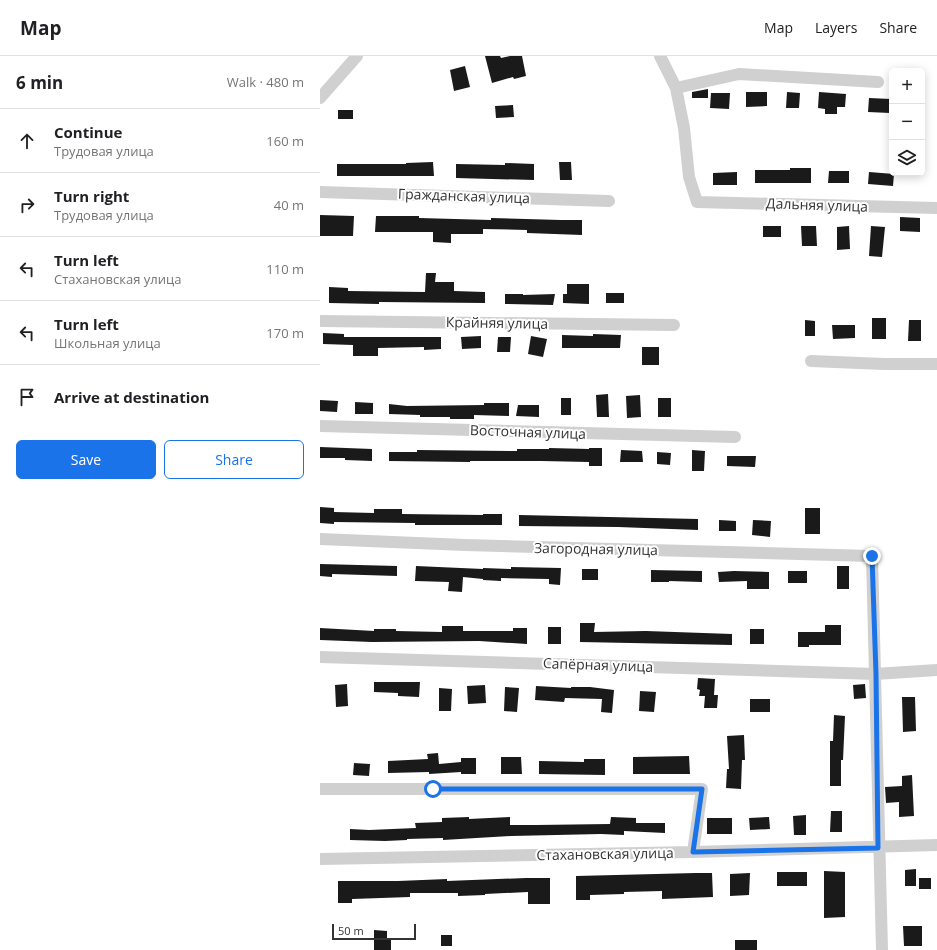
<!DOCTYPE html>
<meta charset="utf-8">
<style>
:root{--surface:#fff;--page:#f2f2f2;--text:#202124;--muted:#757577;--line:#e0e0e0;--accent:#1a73e8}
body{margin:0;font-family:"Open Sans",sans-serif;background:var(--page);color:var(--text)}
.controls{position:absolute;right:12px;top:12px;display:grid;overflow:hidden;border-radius:6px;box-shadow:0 2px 10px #0003}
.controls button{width:36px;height:36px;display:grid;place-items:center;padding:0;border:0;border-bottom:1px solid var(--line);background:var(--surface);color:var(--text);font:20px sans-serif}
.scale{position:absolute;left:12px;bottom:10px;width:84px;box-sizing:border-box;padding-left:4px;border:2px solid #333;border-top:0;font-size:11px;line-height:14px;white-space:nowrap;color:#333;-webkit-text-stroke:3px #fff;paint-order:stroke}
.stop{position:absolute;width:12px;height:12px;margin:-9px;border:3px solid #1a73e8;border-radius:50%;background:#fff}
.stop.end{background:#1a73e8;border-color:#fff;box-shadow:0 1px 4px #0008}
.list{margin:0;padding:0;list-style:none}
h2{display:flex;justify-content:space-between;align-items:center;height:52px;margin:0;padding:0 16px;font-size:17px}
h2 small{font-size:13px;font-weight:400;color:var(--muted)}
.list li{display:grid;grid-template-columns:26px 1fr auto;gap:12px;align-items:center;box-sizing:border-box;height:64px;padding:0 16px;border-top:1px solid var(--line)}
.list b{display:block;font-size:15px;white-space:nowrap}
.list p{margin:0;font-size:13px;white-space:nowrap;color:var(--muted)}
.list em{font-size:13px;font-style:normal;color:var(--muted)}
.actions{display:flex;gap:8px;padding:12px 16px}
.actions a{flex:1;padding:9px 0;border:1px solid var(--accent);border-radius:6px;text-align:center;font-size:14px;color:var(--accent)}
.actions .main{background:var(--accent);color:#fff}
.icon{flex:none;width:22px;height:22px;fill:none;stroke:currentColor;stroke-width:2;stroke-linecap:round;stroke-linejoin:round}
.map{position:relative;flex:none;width:617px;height:894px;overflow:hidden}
header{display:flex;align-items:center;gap:24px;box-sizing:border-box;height:56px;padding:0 20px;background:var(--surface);border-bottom:1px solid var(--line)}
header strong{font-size:19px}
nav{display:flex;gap:22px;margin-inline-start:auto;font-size:14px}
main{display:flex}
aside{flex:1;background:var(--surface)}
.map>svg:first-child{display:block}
.building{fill:#1a1a1a}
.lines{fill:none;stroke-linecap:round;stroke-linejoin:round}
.minor{stroke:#d0d0d0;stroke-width:12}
.route{stroke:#1a73e8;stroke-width:5}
.labels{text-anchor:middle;stroke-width:4;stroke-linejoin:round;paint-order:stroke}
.street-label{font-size:14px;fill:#333;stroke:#fff}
</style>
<header>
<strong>Map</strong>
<nav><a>Map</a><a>Layers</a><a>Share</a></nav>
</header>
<main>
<aside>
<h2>6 min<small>Walk · 480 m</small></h2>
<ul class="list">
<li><svg class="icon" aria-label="ahead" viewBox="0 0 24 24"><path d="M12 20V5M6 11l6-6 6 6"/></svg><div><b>Continue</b><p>Трудовая улица</p></div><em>160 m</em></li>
<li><svg class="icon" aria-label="right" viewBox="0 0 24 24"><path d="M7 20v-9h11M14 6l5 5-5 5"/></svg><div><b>Turn right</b><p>Трудовая улица</p></div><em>40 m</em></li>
<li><svg class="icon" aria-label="left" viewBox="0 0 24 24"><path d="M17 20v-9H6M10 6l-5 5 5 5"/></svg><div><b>Turn left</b><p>Стахановская улица</p></div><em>110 m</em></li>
<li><svg class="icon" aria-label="left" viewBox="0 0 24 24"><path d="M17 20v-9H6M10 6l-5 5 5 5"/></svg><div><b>Turn left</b><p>Школьная улица</p></div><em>170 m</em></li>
<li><svg class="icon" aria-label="arrive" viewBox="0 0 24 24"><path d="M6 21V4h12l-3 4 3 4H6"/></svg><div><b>Arrive at destination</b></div></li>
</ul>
<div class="actions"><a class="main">Save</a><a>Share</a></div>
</aside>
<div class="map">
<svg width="617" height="894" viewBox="0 0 617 894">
<rect width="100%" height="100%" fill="#fff"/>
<path class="building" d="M165,0H180L181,2L190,0H202L206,20L194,23L193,21L172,27Z
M145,10L150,31L134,35L130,14Z
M388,33V42H372V36Z
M426,36H447V50L426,51Z
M467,36L480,37L479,52H466Z
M499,36L526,38L525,51H517V58H505V53L498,52Z
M391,37H410L409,53L390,52Z
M549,42L571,43L570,57L548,56Z
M193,49L194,61L176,62L175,50Z
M18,54H33V63H18Z
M113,106L114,120H17V108H86V107Z
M239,106H251L252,124H240Z
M185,107L214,108V124L136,122V108L185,109Z
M470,112H491V127H435V114H470Z
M509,115H529V127H508Z
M417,116V129H393V117Z
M549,116L574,118L573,130L548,128Z
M0,159L34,160L33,180H0Z
M56,160H99V162L171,164V162L241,164H262V179L207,177V174L163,173V178H131V187L113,186V176H55Z
M580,161L600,162V176L580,175Z
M443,170H461V181H443Z
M481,170H496L497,190H482Z
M529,170L530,193L517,194V171Z
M551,170L565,171L562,201L549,200Z
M106,217H116L115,226H134V235L165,236V247L59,246V248L9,247V231L28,232V235L105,236Z
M247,228H269V248L243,247V238H247Z
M286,237H304V247H286Z
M185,238H203V239L235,238L233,249L185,248Z
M552,262H566V283H552Z
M485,264L495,265V280H485Z
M589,264H601V285H588Z
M512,269H535V282L513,283Z
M3,277L24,278V281H121V293L104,294V291L58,292V300H33V289L3,288Z
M273,278L301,279L300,292H242V279L273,280Z
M161,280V292L142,293L141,281Z
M211,280L227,283L223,301L208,298Z
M178,281H191L190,296H177Z
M322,291H339V309H322Z
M288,338L289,361H277L276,339Z
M320,339L321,361L307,362L306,340Z
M241,342H251V359H241Z
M338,342H351V361H338Z
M0,344L18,345L17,356L0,355Z
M35,346L53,347V358H35Z
M164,347H189V360L154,359V363H130V361H100V359L69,358V348L87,350L164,349Z
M198,349H219V361L196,360Z
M0,391L52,393V405L25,404V402H0Z
M229,392L269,393V392H282V410H269V406L221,405H150V406L69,405V396H97V394L197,395V393H229Z
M301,394L322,395L323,406H300Z
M372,394L385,395L384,415H372Z
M337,396L351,397L350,409L337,408Z
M407,400H436L435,411L407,410Z
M0,451L14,452V456L54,457V453H82V458L163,459V458H182V469H95V467L14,466V468L0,467Z
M485,452H500V478H485Z
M199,459L378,463V474L298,471L199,470Z
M399,464L416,465V475H399Z
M433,464L451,465L450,481L432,479Z
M0,508L77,510V520L12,518V521L0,520Z
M96,510L163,513V512L191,513V511L241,512L240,529L229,528V523L181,522V525L163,524V523L143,521L142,536L128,535L129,526L95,525Z
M517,510H529V533H517Z
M262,513H278V524H262Z
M331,514L382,515V526L349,525V526H331Z
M414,515L449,516V533H427V525L399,526L398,516Z
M468,515H487V527H468Z
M260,567H275L274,576L326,575L412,578V589L260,586Z
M505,569H521V589H489V591H478V576H505Z
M122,570H143V575H193V572H207V588L159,585L52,586L0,584V572L54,575V573H76V575L122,576Z
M228,571H241V588H228Z
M430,573H444V588H430Z
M378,622L395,623L394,639H398L397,652H384L385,640H379L380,634L377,633Z
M54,626H100L99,641L78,640V637L54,636Z
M27,628L28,650L16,651L15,629Z
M545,628L546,642L534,643L533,629Z
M165,629L166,647L148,648L147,630Z
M216,630L251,632V631H270L294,634L292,657L281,656L282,643L245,642L244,646L215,644Z
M185,631L199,632L197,656L184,655Z
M119,632L132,633L131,655H119Z
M320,635L336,636L334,656L319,655Z
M582,641H595L596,675L583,676Z
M430,643H450V656H430Z
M514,659L525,660L523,704H521V730H510V685H513Z
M424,679L425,704H422L421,733L406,732L407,713H409L407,680Z
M118,697L119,708L141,706V702H156V718H141V716L109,718V716L68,717V705L108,703L107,698Z
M369,700L370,718H313V701Z
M181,701H201L202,718H181Z
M264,703H285V719L219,718V705L264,706Z
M34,707L50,708L49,720L33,719Z
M592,719L594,760L579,761V746L566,747L565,731L582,730V720Z
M511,755H522V776H510Z
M486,759V779H474L473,760Z
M149,761V763L190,761V769H216L290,768L291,761L316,762V767H345V777L304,775V779L281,778L191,780L123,784V782L87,783V784L65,785L30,784V773L49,774L96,772L95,767L122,766V762Z
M449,761L450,773L430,774L429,762Z
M387,762H412V778H387Z
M596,813V830H585V814Z
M504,815L525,816V861L504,862Z
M457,816H487V830H457Z
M376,817H392L393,841L342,843V835L304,836V838L270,839V844H256V820Z
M430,817L429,839L410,840V818Z
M206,822H230V848H208V836L165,838V839L138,840V837H90V841L32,843V847H18V825H78L127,823V825Z
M599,822H611V833H599Z
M583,870H602V890H584Z
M54,874L67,875V882H71V894H54Z
M121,879H132V890H121Z
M415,884H437V894H415Z"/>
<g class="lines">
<path class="minor" d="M340,0L356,32L364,72L369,121L377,146L617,152
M356,32L419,18L558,26
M0,42L37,0
M0,136L289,145
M0,265L354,269
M491,305L564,308H617
M0,370L415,381
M0,483L145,489L552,500L562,894
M0,601L555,618L617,614
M0,733H382L373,796
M0,803L373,796L617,789"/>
</g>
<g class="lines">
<path class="route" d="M113,733H382L373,796L558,792L556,618L552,500"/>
</g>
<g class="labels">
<g class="street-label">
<text transform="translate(144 140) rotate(2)" y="5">Гражданская улица</text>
<text transform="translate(497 149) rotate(2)" y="5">Дальняя улица</text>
<text transform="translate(177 267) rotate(1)" y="5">Крайняя улица</text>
<text transform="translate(208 376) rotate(2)" y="5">Восточная улица</text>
<text transform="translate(276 493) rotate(1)" y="5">Загородная улица</text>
<text transform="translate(278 609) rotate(2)" y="5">Сапёрная улица</text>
<text transform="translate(285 798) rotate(-1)" y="5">Стахановская улица</text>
</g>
</g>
</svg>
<div class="controls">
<button>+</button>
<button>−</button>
<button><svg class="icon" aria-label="layers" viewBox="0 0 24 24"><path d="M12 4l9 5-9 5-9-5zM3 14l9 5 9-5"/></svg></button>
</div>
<div class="scale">50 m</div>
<div class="stop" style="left:113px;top:733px"></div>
<div class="stop end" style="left:552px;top:500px"></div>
</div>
</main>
